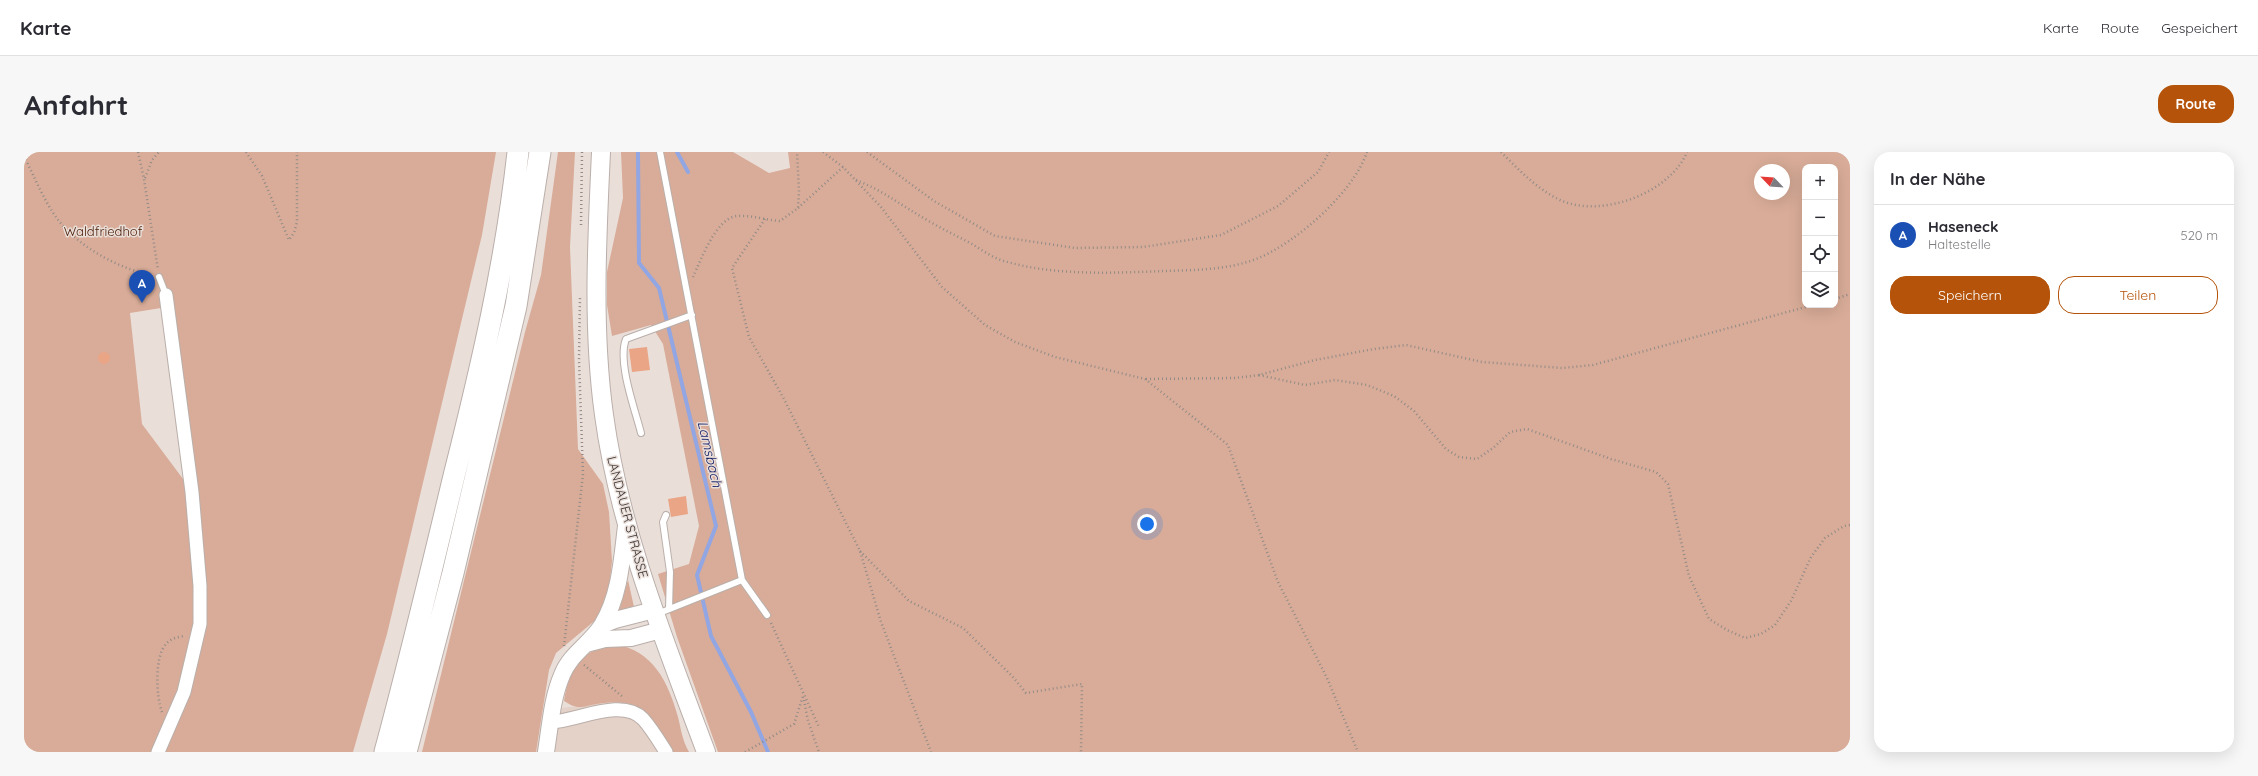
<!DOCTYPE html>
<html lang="de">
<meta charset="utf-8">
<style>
:root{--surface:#fff;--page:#f7f7f7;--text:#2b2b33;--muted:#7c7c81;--line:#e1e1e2;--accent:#b45309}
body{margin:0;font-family:Quicksand,sans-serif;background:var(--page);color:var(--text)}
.controls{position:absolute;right:12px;top:12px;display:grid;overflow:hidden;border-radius:8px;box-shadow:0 4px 16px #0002}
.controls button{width:36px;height:36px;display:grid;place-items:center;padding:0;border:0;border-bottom:1px solid var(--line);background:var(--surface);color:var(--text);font:20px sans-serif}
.compass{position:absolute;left:1730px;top:12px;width:36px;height:36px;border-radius:50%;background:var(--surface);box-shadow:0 4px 16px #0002;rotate:295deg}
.you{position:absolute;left:1123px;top:372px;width:14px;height:14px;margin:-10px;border:3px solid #fff;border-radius:50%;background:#1a73e8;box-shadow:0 0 0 6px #1a73e833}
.badge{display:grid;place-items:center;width:26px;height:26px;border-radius:50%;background:var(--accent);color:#fff;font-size:13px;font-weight:700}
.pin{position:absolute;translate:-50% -33px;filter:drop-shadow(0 1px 2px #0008)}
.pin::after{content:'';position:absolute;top:21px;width:14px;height:12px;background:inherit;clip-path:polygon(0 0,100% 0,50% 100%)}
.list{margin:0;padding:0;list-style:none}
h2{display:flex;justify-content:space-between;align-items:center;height:52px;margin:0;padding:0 16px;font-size:17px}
h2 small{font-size:13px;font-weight:400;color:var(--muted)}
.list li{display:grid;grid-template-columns:26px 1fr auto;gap:12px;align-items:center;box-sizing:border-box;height:60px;padding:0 16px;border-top:1px solid var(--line)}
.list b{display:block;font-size:15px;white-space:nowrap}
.list p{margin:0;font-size:13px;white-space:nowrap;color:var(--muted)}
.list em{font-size:13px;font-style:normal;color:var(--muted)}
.actions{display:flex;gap:8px;padding:12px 16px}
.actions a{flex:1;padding:9px 0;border:1px solid var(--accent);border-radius:16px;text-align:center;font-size:14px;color:var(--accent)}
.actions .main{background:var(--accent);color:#fff}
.icon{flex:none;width:22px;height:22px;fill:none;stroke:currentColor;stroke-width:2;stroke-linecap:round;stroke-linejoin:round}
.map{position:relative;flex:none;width:1826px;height:600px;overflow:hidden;border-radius:16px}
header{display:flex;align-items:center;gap:24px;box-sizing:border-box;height:56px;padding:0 20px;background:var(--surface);border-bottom:1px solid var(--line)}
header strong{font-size:19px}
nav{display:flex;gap:22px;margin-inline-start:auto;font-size:14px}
.intro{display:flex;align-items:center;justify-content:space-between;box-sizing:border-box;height:96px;padding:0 24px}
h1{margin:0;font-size:28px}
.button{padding:10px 18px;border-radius:16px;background:var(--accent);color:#fff;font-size:14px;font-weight:700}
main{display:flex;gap:24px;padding:0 24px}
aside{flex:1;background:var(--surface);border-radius:16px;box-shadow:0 4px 16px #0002}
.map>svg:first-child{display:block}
.built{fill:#e4d1c8}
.green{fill:#d8ac98;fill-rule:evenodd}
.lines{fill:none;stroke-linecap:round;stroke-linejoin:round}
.stream{stroke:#91a6e3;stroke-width:4}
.building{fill:#e9a586}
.service-casing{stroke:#baafaa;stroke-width:8}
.minor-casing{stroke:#baafaa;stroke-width:15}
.tertiary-casing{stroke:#baafaa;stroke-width:18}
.secondary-casing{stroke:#baafaa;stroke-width:20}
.trunk-casing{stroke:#baafaa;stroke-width:23}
.path{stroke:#938a87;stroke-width:2.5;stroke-dasharray:1 3;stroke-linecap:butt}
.service{stroke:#fff;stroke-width:6}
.minor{stroke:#fff;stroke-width:13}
.tertiary{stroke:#fff;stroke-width:16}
.secondary{stroke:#fff;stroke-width:18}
.trunk{stroke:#fff;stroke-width:21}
.labels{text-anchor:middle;stroke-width:3;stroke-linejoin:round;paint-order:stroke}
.park-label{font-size:13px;fill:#4b2009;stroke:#eaded9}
.street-label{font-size:13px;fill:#383331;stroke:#eaded9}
.water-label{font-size:14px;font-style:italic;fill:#162268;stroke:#eaded9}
</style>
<header>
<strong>Karte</strong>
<nav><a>Karte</a><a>Route</a><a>Gespeichert</a></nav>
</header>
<div class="intro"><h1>Anfahrt</h1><a class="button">Route</a></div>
<main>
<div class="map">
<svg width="1826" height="600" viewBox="0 0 1826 600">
<rect width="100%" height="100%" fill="#eaded9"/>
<path class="built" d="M581,551L612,553L627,564L648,600H512L520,558Z"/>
<path class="green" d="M0,0H472L458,83L363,482L329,600H0ZM143,155L168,339L118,272L106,161Z
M534,0H551L546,95L554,297L579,332L585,360L588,409L585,437L574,466L532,501L525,518L512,600H398L501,180L517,123Z
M597,0H709L745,21L766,16L764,0H1826V600H694L653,485L634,422L665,412L675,374L639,192L627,173L588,184L583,153V120L599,46ZM1781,15H1811V153H1781ZM1736,18H1760V42H1736Z
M604,428L610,455L595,459Z
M591,492C629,499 644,529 654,565C657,577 658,588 665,600H648C627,563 621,545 573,552C557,555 554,558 540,549C545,517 558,497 591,492Z"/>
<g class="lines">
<path class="stream" d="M614,0L615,111L635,136L692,374L673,423L687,484L727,560L744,600
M653,0L664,20"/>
</g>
<path class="building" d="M623,195L626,218L608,220L605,197Z
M74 206a6 6 0 1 1 12 0a6 6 0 1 1-12 0Z
M662,344L664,362L647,365L644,347Z"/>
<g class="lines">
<g class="service-casing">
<path id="service" d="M636,0L718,428L743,463
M135,125L142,143
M617,281C611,257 593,210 602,187L668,163
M642,363L639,370L646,420L645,457
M633,462L718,428"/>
</g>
<g class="minor-casing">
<path id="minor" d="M527,570C553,569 598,545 619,567C628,577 635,589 642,600
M134,600L160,540L176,472V434L168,340L142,143"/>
</g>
<g class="tertiary-casing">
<path id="tertiary" d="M578,473L591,468L630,458
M562,492L581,487L607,486L637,478
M522,600C526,575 528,546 538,523C546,502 566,492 578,473C596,444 598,406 602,374"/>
</g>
<g class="secondary-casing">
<path id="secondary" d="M577,0C573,87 568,176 580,263C596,380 641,490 682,600"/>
</g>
<g class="trunk-casing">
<path id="trunk" d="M361,600C386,508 408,416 430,324C457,217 482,110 494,0
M382,600L429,421L492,154L516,0"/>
</g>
<path class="path" d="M114,0L120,27L134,118
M222,0L238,24L265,88L270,81L273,70V0
M799,0L819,15L857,55L918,135L961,173L991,190L1031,205L1121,227L1204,293L1254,430L1303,526L1334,600
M843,0L910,49L971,84L1051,96L1119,95L1197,83L1254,54L1294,20L1305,0
M1477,0C1495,18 1513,37 1536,48C1577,67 1646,41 1663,0
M0,4C12,28 23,57 41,76C63,99 97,117 127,123
M121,26L128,8L135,0
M832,28C860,39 878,54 903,68C918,77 933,84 948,92C958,98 969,106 980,109C1030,124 1088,121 1140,119C1170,118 1204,118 1232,107C1271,92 1330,40 1343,0
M774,56L819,15
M741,67L708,116L725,185L760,247L836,399L857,470L907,600
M557,73L558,0
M669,125C677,108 692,66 713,64C727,63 742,68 756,69L774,56L775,39L773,0
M1811,147L1826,142
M1235,223L1281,233L1311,228L1343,233L1370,244L1390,259L1422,297L1435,305L1453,307L1469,296L1486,280L1503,277L1587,307L1632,320L1644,332L1665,424L1685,467L1703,478L1721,486L1737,482L1751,473L1767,449L1787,405L1801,386L1820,374L1826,373
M1122,227L1211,226L1235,223L1291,208L1350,197L1382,193L1458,210L1538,216L1569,213L1789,153
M836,399L885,449L939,476L988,524L1002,541L1058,532L1057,600
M747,471L795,575
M540,494L559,322L555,208L556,144
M560,513L599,545
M780,548L784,569L795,600
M138,560C132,544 130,503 143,491C148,486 154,485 160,484
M721,600L770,572L779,544"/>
<use href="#service" class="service"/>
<use href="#minor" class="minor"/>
<use href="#tertiary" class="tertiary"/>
<use href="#secondary" class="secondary"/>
<use href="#trunk" class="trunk"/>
</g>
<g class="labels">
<g class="park-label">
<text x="79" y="84">Waldfriedhof</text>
</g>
<g class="street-label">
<text transform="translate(604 365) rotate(75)" y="5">LANDAUER STRASSE</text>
</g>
<g class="water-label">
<text transform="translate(686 302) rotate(77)" y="5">Lamsbach</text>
</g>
</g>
</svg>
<div class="controls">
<button>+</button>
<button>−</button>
<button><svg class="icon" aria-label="locate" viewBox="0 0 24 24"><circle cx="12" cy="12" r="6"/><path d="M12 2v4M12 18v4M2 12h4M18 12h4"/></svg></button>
<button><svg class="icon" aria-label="layers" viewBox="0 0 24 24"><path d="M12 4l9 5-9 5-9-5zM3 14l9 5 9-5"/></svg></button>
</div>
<svg class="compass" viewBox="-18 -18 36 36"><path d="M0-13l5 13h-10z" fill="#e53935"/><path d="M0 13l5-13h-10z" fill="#7c7c81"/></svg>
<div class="you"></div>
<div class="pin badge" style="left:118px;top:151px;background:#1a4fb4">A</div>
</div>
<aside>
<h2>In der Nähe<small></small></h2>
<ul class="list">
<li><span class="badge" style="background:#1a4fb4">A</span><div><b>Haseneck</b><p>Haltestelle</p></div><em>520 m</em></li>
</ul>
<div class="actions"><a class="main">Speichern</a><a>Teilen</a></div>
</aside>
</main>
